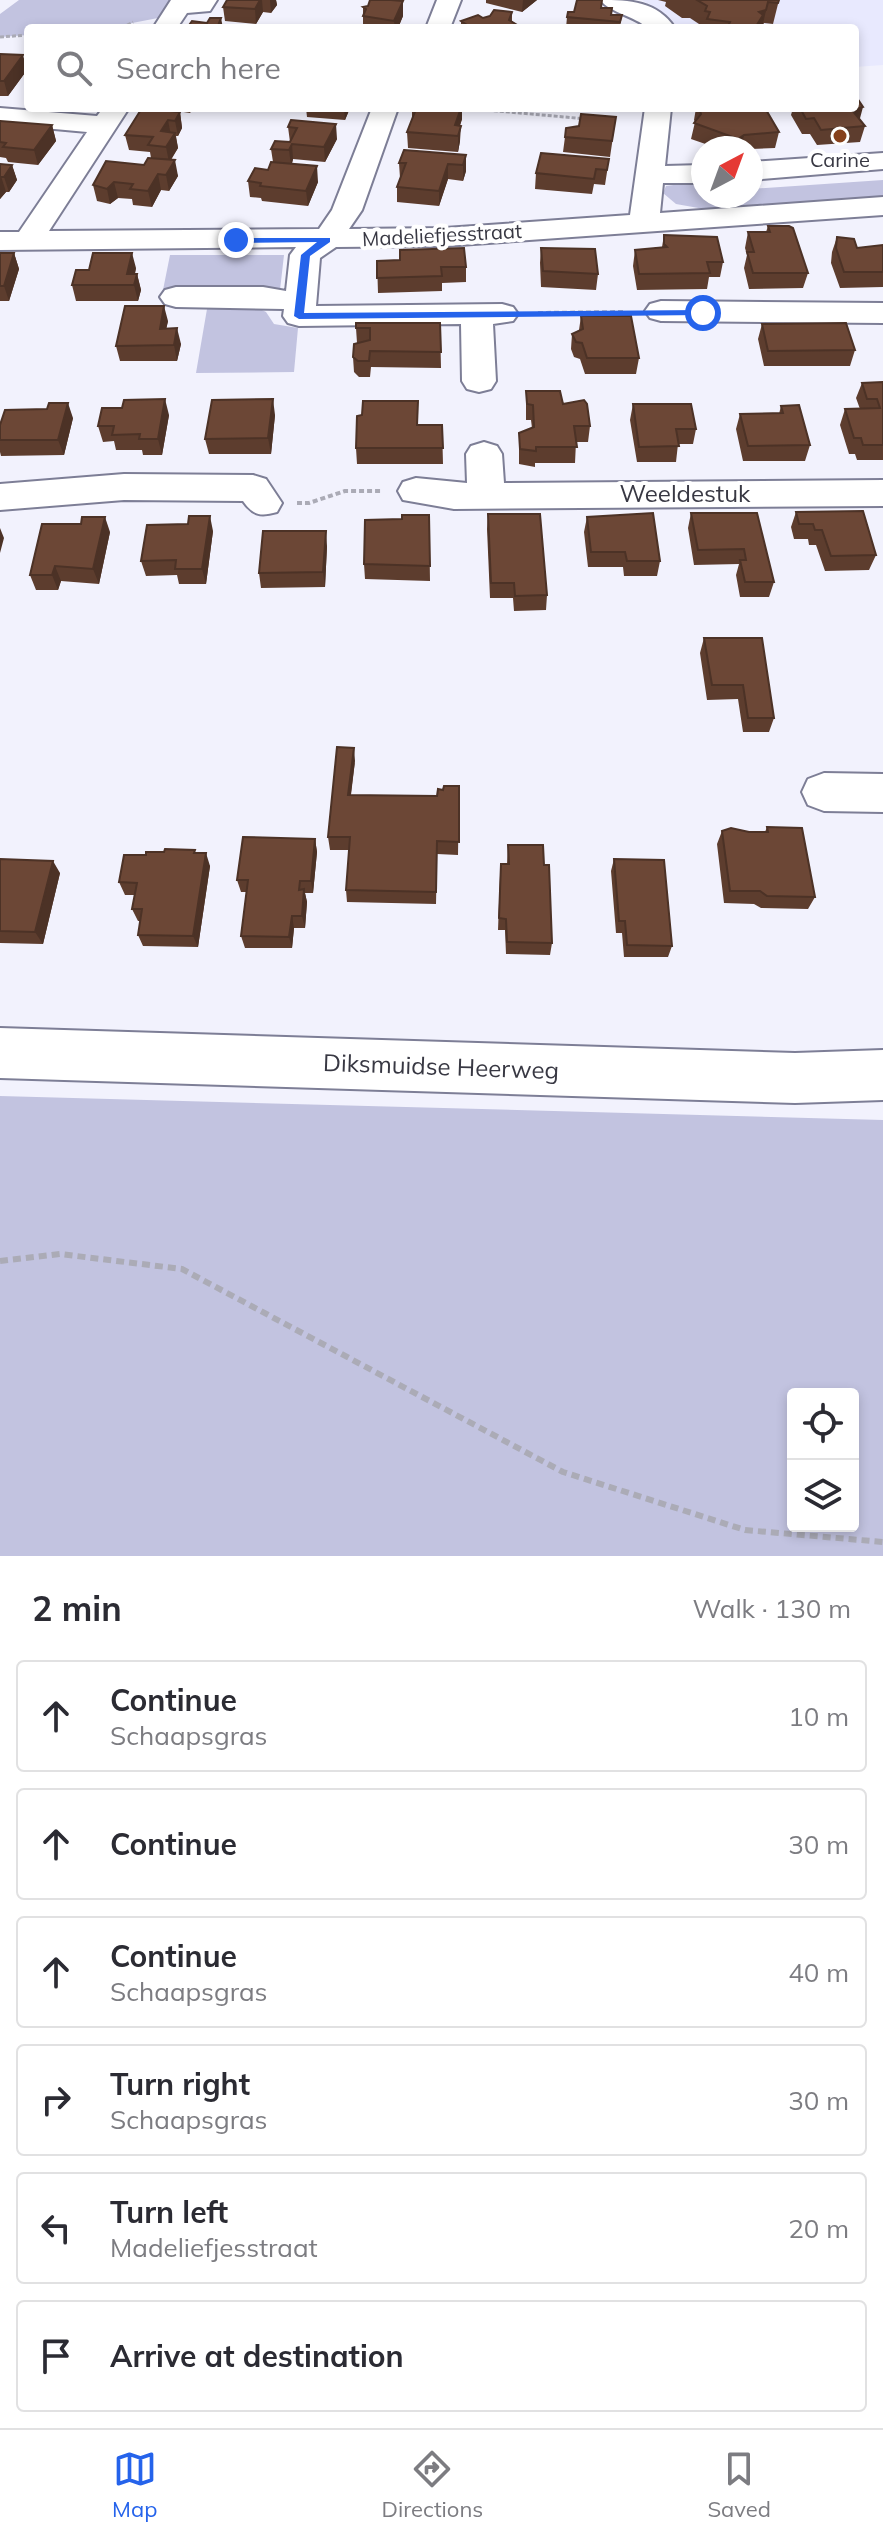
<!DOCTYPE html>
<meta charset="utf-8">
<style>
:root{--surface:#fff;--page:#f7f7f7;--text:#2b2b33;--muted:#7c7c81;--line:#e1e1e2;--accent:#2563eb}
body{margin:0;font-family:Mulish,sans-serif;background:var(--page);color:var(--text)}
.controls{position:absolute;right:24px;bottom:24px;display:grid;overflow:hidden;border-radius:8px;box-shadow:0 4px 12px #0003}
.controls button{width:72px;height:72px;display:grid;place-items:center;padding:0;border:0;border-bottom:2px solid var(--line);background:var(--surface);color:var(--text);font:40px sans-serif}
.compass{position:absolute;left:691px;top:136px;width:72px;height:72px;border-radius:50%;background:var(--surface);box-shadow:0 4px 12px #0003;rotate:41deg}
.stop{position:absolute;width:24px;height:24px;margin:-18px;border:6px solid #2563eb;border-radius:50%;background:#fff}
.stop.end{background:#2563eb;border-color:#fff;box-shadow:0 2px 8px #0008}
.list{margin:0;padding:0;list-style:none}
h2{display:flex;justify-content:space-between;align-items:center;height:104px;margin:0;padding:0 32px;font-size:34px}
h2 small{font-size:26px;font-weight:400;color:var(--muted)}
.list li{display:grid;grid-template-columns:52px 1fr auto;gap:24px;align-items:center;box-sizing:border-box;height:112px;margin:0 16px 16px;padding:0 16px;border:2px solid var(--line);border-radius:8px}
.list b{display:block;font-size:30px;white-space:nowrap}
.list p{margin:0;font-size:26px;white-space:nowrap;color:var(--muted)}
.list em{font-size:26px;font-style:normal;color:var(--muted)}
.icon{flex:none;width:44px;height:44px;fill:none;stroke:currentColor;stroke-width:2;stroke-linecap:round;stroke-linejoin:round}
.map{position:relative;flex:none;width:883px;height:1556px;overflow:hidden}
.search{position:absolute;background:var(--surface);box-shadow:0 4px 12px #0003;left:24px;right:24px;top:24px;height:88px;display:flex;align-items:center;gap:20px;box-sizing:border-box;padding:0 28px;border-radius:8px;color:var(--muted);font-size:30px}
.sheet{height:872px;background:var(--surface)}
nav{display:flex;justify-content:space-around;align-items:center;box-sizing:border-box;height:112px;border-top:2px solid var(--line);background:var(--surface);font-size:22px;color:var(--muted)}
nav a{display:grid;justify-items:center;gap:4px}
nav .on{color:var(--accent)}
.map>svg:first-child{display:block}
.built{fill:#e8e9fe}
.green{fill:#c2c3e0;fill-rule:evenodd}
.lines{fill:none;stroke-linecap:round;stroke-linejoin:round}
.street-casing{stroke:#7d7e96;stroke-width:4}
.path-far2{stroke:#ababb6;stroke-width:3;stroke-dasharray:4 2;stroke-linecap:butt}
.path-far1{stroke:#ababb6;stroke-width:4;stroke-dasharray:5 3;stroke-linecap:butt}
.path{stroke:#ababb6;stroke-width:6;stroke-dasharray:8 5;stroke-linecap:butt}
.street{fill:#fff;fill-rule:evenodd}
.wall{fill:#5d3d2e}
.shaded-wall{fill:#4c3226}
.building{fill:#6c4736;stroke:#4c3226;stroke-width:2}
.route{fill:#2563eb}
.poi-dot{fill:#86401b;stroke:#fff;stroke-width:3}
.labels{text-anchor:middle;stroke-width:8;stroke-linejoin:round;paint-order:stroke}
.far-poi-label{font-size:20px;fill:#383843;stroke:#fff}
.far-street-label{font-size:20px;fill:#383843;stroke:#fff}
.street-label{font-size:24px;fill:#383843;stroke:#fff}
</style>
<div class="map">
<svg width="883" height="1556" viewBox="0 0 883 1556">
<rect width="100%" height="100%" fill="#f2f2fd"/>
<path class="built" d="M642,0H883V65L855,67V28H681Z"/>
<path class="green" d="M19,0H170L158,18L127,24L122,28H28V35L0,37V14Z
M883,180V196L704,209L676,204L663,193L666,186L703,181V196H751V189Z
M170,255H284L280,290H163Z
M258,308L266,312L274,324L298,328L294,372L196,373L207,309Z
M0,1096L883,1120V1556H0ZM793,1394H853V1526H793Z"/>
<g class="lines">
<g class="street-casing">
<path id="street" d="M171,0H217L210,11L187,13L177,28H153Z
M437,0H461L450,28H426Z
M600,0C630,0 657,1 675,28H648C634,16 611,13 600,0Z
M0,108L97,116L103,108H129L49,231L319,229L332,210L372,108H398L362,210L349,229L445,228L630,215L645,108H671L665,166L703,165V183H663L660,213L883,197V215L445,246L336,247L320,258L316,306L502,304L513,307L518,314L513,321L493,324L496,381L491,389L479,392L467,389L462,381L461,324L299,326L288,323L283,316L284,309L176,307L165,304L160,297L165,290L176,287H263L286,291L290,255L296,247L0,250V232H19L87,132L0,124Z
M883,153V169L751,180V162Z
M661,301L883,303V323L661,321L650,318L645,311L650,304Z
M484,442L497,446L502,454L504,483L883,480V506L454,509L403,500L398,491L403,482L416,478L467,483L466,454L471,446Z
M124,474L253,475L266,479L282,503L277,512C260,517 253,515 243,501L124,500L0,510V484Z
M824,773L883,774V812L824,811L808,805L802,792L808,779Z
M0,1028L795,1053L883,1050V1100L795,1103L0,1078Z"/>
</g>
<path class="path-far2" d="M122,28L133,22
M0,37L28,35
M464,108L587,119"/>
<path class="path-far1" d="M538,313L624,312
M297,503H309L345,491H381"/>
<path class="path" d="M0,1261L60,1254L182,1269L563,1472L745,1530L883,1542"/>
<use href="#street" class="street"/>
</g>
<path class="wall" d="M227,0H276L277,5L271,13L263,12L256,24L225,21L223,7Z
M486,0H537L522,12L486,3Z
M658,0H779L773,24L764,23L762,28H702V26L690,18H682L665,6L666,2Z
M363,7L403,16L398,28H363Z
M602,8L611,15H622L620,28H566L567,17L574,12Z
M512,12V21L519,26V28H461V21L483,18Z
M0,54L27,70L8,96H0Z
M157,108H194L190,113Z
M306,108H350L345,120L307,117Z
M412,108L462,119L460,126V141L458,152L408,148L407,132L412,121Z
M696,108H765L779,132L775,148L751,149V148H717L691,139L695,122L694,120Z
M793,108H855L859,119L865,126L860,142L817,145L810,134H802L791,115Z
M180,112L182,128L178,136H176L178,148L171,160L178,176L169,191L161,190L152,207L133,205L132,199L118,198L110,204L97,201L93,185L144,165L151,158L150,152L129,150L125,135Z
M616,117L610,157L563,152L565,137L579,126Z
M291,120L337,139L325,162L293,159L292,164L318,182L308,206L262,201L261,198L250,197L248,181L268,170L273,162L271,149L290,142L288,127Z
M0,121L52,125L56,141L38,165L8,162L6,158L0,157Z
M466,155V171L463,181L448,179L439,206L397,202V187L400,178L399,163Z
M609,159L605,185L594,184L592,194L535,189L536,173Z
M0,164L12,165L17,180L9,192H6L0,199Z
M768,226L808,273L803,288L749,289L744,268L747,255L745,248L748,232H766Z
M664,235L723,262L720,277H709L707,289L637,290L633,266L635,250L662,247Z
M837,237L857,248L883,245V287L840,288L831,263L832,252Z
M541,248L598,274L596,290L541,287L540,263Z
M0,253H14L19,269L9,301H0Z
M400,260L466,267V282L442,283V291L378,293L377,261Z
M136,268L135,274H137L141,290L138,301H76L72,285Z
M581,316L639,358L636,374H585L580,359L574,357L571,349L572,334L579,330Z
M168,321L166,329L181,344L177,361H120L116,346Z
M440,323L441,368L371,367L370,377H359L354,372L353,357L357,343L356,328Z
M762,324L855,350L850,366H764L758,339Z
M883,382V460H857L855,454H849L840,425L845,409H860L856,398L862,383Z
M526,391L563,404L590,426L588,442H576L575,463H535V467L519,464V433L532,428L531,420H526Z
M633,404L696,429L693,444H678L676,462H637L630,420Z
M781,406L810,445L805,461H743L736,429L740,414H779Z
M169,415L162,455H143L142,450H116L114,441L103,442L98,426Z
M275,415L271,454H209L205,439Z
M73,418L64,455L1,456L0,452V425Z
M418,425H442L443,464H357L356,448Z
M796,512L876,555L869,570L825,571L816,545H809L808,539H794L791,527Z
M691,513H757L774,582L769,597H740L736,575L739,564L694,565L688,528Z
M488,514L547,595L546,610L514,611L513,598H490L487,529Z
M429,515L430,581L365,579L364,564L402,519Z
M587,517L660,561L657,576H624L623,567H588L584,532Z
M213,531L206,584H179L177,575L146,576L141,561Z
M110,532L99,584L61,581L58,590H36L30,575Z
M327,546L325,587L261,588L259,573Z
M704,638L774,718L769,732H743L738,699L707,700L700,653Z
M355,761L351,795L437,796L443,790L459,786L458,855L437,854L436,904L347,902L346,890L349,850H330L328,837Z
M767,827L815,897L808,909L761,908L754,904L724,903L717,844L722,831L765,832Z
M315,839L317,852L313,893H305L307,902L305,928H294L292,948H245L241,936L247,892H241L237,880Z
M508,845L544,865L552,943L550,955L506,954L505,930H498L500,876L501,864H507Z
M196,853L210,866L198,947L143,946L138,935L140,921H138L132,909L135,895H125L119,882L146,855Z
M0,859L60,873L43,944L0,943Z
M614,859L672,946L668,957H624L622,933H616L611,871Z"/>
<path class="shaded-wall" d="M260,0H262L263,12L256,24L255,9Z
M270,0H276L277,5L271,13Z
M523,0H537L522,12Z
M403,1V16L398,28H395L394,21Z
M768,2L762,28H755L759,12Z
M221,18L223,28H217Z
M23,55L27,70L8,96L4,81Z
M863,107L859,122L852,110Z
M344,108H350L345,120Z
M461,108H462V119L456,136L455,125Z
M180,112L182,128L178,136L175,121Z
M168,120L171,136L161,131Z
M336,124L337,139L325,162L324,147Z
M52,125L56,141L38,165L34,150Z
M461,126L460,141L458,152V136Z
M175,133L178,148L169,162L166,147Z
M744,135L741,148H736L738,139Z
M292,144L293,159L291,166L289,150Z
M466,155V171L463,181V165Z
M175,160L178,176L169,191L166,175Z
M448,164V179L439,206V191Z
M12,165L17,180L9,192L4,177Z
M317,166L318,182L308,206L306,191Z
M158,174L161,190L152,207L148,191Z
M1,176L6,192L0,199V177Z
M114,182L118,198L110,204L107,189Z
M14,253L19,269L9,301L4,286Z
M132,253L136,268L132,285L127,274Z
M137,274L141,290L138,301L134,285Z
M164,306L168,321L163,344L160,329Z
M177,328L181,344L177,361L174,345Z
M165,399L169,415L162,455L158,439Z
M273,399L275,415L271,454L268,438Z
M68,403L73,418L64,455L58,440Z
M210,516L213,531L206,584L202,569Z
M105,517L110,532L99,584L93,569Z
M0,528L4,538L0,553Z
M326,531L327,546L325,587L323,572Z
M55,566L61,581L58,590L52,575Z
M354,748L355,761L349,808L348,795Z
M315,839L317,852L313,893L311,881Z
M206,853L210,866L198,947L193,936Z
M53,861L60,873L43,944L35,932Z
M304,889L307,902L305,928L302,916Z
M292,916L294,928L292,948L289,937Z"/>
<path class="building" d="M227,0H260L255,9L223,7Z
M370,0H391L403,1L394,21L363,16L366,9L363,7L368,6Z
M577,0H602L601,8H612L611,15H622L620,22L567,17L568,12H574Z
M697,0H779L778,3L768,2L766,10L759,12L763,15L755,28H727L730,22L707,19L710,12L705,11L707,6Z
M494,10L512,12L509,20L519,26L511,28H469L470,27L461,21L478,15L483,18L490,16Z
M210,18H221L217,28H187L192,21L207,23Z
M0,54L23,55L4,81H0Z
M855,95L863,107L852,110L865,126L821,130L814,118L806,119L800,108H855Z
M142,108L180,112L175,121L168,120L161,131L175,133L166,147L148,145L153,137L125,135Z
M412,108H461L455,125L461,126L458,136L407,132L416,109Z
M699,108H765L779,132L744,135L738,139L694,123L701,114Z
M581,114L616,117L612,141L565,137L566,128L579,126Z
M291,120L336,124L324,147L292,144L289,150L271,149L275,141L290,142L297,128L288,127Z
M0,121L52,125L34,150L3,147L6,143L0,142Z
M404,150L466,155L463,165L448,164L439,191L397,187L406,163H399Z
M541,153L609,159L607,170L596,169L594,179L536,173Z
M148,158L175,160L166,175L158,174L148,191L130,189L133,184L114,182L107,189L93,185L106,161L144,165Z
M271,162L317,166L306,191L260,186L261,183L248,181L255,168L268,170Z
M0,164L12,165L4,177H0Z
M768,226H789L793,228L808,273H753L747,252H754L748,232H770Z
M664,235L717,237L723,262H707L710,273L639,274L635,250L667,247L664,244Z
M837,237L854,239L857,248L883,245V272H844L836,248Z
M464,248L466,267H441L442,276L377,278V261L400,260V250Z
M541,248L595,249L598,274L543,271Z
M0,253H14L4,286H0Z
M93,253H132L127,274H137L134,285H72L76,270H89Z
M125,306H164L160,329L177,328L174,345L116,346Z
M581,316H631L639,358H587L582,343L576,342L572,334L583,329Z
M356,323H440L441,352L370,351L369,361H358L353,357L354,344L370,340V328H356Z
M846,323L855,350L768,351L762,324Z
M883,382V445H863L861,438H854L845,409L880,408L877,399H867L862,383Z
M526,391H560L563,404L584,400L587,404L590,426H574L577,447H536V451L520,449L519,433L534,427L533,405L527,404Z
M165,399L158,439H139L140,434L112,435L114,426H98L102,408H122L124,400Z
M273,399L268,438L205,439L212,400Z
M363,401H418L417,425H442L443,448H356L357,416L362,415Z
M49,403H68L58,440H0V425L5,410L47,409Z
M633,404H691L696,429H676L679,446L639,447Z
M799,405L810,445L748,446L740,414L783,413L781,406Z
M863,511L876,555L831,556L822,530H815L813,524H799L796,512Z
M653,513L660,561H627L625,552H591L587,517Z
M691,513H757L774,582H745L740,560H746L744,549L698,550Z
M488,514H540L547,595L515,596L514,583H491Z
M402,515H429L430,566L364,564L365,520L402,519Z
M189,516H210L202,569H175L176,560L141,561L147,525L188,524Z
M82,517H105L93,569L55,566L52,575H30L42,524H81Z
M263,531H326L323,572L259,573Z
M704,638H762L774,718H748L743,685H712Z
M337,747L354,748L348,795L437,796L438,789L443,790L444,786H459V842L437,841L436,892L346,890L350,837H328Z
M767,827L802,828L815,897L767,896L760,891H730L722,831L731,828L749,832H768Z
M243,837L315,839L311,881H300L299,890L304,889L302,916H292L289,937L241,936L248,880H237Z
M508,845H543L544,865H549L552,943L507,942L506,919L499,918L501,864H509Z
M165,849L195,850L194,853H206L193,936L138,935L142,909H132L137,883L119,882L124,855H146V852H164Z
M0,859L53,861L35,932L0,931Z
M614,859L664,860L672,946L627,945L625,921H619Z"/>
<path class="route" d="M233,238H330V242L310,256L304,313L703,310L708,313L703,315L299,319L294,316L301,255L317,242L236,243Z"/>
<circle class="poi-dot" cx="840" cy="136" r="8"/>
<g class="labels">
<g class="far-poi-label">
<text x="840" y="167">Carine</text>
</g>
<g class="far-street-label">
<text transform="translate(442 235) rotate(-3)" y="7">Madeliefjesstraat</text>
</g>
<g class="street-label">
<text x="685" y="502">Weeldestuk</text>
<text transform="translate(441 1067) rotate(2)" y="8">Diksmuidse Heerweg</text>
</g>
</g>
</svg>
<div class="controls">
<button><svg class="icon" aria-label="locate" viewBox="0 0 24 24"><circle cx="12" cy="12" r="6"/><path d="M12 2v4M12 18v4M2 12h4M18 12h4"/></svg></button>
<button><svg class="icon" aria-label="layers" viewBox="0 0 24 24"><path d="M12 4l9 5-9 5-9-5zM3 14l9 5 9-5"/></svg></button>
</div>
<svg class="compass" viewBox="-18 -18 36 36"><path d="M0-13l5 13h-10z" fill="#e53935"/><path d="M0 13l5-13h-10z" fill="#7c7c81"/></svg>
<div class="stop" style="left:703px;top:313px"></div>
<div class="stop end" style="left:236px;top:240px"></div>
<div class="search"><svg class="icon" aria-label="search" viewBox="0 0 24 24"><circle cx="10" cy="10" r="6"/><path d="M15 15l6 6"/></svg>Search here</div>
</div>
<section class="sheet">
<h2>2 min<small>Walk · 130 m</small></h2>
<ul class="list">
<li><svg class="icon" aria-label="ahead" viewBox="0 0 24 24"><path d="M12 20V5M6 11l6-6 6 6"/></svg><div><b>Continue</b><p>Schaapsgras</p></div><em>10 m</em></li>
<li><svg class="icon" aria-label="ahead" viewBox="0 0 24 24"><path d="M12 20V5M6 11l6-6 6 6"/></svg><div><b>Continue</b></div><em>30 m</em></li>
<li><svg class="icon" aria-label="ahead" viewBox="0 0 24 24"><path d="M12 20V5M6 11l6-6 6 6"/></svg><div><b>Continue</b><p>Schaapsgras</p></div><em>40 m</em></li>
<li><svg class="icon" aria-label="right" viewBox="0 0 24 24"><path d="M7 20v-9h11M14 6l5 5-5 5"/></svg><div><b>Turn right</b><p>Schaapsgras</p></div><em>30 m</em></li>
<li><svg class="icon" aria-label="left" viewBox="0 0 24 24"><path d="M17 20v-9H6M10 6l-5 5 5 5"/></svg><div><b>Turn left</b><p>Madeliefjesstraat</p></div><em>20 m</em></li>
<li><svg class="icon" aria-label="arrive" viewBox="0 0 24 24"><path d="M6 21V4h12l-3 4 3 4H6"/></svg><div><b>Arrive at destination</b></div></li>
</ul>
</section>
<nav>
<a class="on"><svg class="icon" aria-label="map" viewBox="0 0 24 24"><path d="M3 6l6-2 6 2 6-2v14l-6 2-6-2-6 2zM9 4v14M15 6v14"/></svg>Map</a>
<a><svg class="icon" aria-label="directions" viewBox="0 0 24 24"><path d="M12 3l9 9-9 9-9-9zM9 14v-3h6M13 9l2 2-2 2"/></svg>Directions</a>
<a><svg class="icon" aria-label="saved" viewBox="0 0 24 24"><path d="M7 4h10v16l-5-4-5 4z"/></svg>Saved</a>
</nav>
